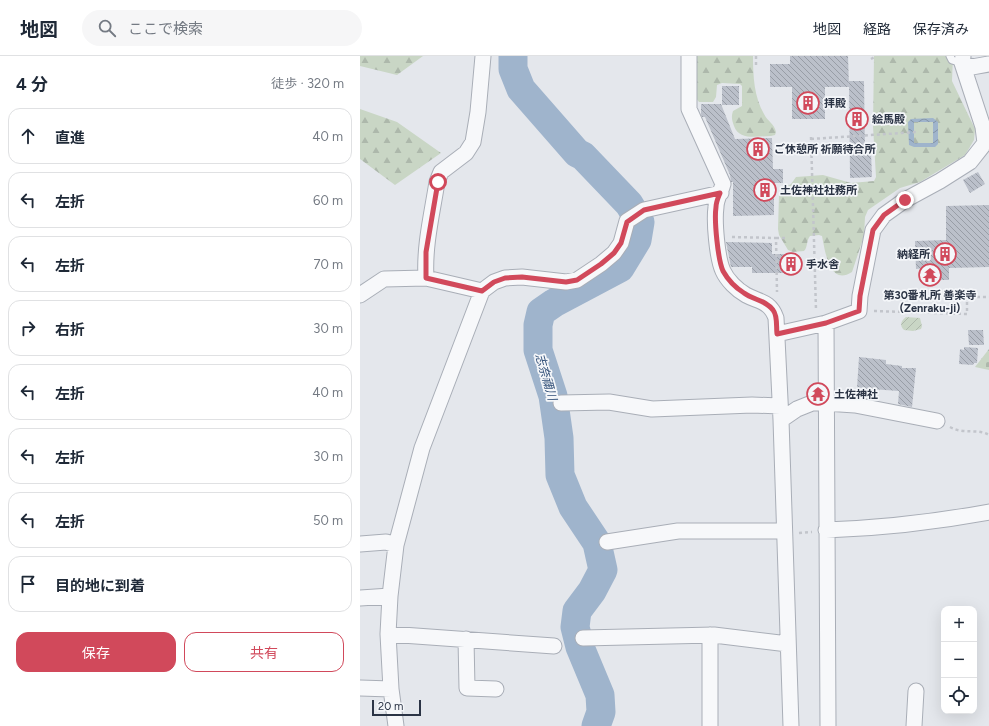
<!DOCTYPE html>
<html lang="ja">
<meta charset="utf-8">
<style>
:root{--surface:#fff;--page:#f6f6f7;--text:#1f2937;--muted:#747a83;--line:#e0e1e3;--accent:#d1495b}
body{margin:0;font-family:Figtree,"Noto Sans JP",sans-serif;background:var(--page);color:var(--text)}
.controls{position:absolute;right:12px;bottom:12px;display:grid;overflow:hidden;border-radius:8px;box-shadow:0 4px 16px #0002}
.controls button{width:36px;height:36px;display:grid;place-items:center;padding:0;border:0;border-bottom:1px solid var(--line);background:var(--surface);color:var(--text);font:20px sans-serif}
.scale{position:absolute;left:12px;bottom:10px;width:49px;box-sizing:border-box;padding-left:4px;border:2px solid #2b3445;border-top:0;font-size:11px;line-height:14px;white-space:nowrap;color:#2b3445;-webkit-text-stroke:3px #f4f6f9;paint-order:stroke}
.stop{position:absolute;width:12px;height:12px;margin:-9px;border:3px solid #d1495b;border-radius:50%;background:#fff}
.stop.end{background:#d1495b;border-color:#fff;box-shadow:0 1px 4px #0008}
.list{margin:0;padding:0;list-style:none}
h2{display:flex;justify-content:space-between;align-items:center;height:52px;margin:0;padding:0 16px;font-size:17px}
h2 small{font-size:13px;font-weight:400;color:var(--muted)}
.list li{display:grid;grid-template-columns:26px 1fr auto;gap:12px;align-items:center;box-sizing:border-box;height:56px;margin:0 8px 8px;padding:0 8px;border:1px solid var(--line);border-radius:12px}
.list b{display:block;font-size:15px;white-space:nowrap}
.list em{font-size:13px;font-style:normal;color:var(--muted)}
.actions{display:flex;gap:8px;padding:12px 16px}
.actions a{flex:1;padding:9px 0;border:1px solid var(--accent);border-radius:12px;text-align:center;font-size:14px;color:var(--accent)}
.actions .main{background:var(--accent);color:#fff}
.icon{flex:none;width:22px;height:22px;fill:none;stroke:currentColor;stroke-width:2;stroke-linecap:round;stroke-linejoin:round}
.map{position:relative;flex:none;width:629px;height:670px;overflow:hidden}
header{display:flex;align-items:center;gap:24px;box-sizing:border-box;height:56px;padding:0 20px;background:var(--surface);border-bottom:1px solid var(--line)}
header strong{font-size:19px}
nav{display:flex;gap:22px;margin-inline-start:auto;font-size:14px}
.search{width:280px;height:36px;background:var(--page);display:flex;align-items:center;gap:10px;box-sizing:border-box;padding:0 14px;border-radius:22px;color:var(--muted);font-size:15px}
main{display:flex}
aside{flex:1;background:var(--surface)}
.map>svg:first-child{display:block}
.forest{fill:url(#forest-firs)}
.cemetery{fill:url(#cemetery-stones)}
.garden{fill:url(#garden-furrows)}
.water{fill:url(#water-waves);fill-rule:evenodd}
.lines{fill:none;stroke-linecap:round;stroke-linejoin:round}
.river{stroke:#9fb4cc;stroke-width:29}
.building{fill:url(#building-back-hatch)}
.service-casing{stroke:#a9aeb7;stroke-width:9}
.minor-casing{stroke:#a9aeb7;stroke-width:17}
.path{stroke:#c2c5cb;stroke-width:2.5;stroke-dasharray:3 3;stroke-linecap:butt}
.service{stroke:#f7f8fa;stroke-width:7}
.minor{stroke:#f7f8fa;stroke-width:15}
.route{stroke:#d1495b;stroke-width:5}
.labels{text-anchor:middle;stroke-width:3.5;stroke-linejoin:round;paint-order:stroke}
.poi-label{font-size:11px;font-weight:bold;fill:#2b3445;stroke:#f4f6f9;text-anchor:start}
.water-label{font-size:12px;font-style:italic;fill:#34527a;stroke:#f4f6f9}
</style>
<header>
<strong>地図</strong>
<div class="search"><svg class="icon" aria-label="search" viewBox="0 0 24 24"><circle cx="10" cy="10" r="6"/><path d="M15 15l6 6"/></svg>ここで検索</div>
<nav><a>地図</a><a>経路</a><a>保存済み</a></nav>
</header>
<main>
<aside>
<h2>4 分<small>徒歩 · 320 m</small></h2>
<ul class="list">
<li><svg class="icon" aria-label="ahead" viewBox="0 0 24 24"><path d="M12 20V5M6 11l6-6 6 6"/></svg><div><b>直進</b></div><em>40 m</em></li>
<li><svg class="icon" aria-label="left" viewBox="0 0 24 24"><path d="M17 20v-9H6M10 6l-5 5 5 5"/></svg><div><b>左折</b></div><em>60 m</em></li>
<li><svg class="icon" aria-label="left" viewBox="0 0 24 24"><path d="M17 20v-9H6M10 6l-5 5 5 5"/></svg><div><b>左折</b></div><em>70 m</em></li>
<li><svg class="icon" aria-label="right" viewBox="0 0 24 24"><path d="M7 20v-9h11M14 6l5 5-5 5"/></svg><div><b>右折</b></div><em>30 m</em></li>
<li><svg class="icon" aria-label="left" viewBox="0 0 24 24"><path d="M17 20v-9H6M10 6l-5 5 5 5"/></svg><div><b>左折</b></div><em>40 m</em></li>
<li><svg class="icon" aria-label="left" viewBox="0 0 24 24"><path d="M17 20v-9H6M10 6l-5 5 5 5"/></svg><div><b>左折</b></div><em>30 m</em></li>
<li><svg class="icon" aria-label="left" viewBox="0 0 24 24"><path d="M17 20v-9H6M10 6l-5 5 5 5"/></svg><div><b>左折</b></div><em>50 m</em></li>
<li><svg class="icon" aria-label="arrive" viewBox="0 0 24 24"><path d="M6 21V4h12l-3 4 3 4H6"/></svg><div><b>目的地に到着</b></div></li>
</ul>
<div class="actions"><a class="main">保存</a><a>共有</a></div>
</aside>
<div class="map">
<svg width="629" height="670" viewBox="0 0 629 670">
<defs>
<pattern id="forest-firs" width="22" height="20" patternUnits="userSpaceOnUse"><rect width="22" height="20" fill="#c9d6c5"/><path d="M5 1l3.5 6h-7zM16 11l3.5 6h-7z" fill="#adb8ab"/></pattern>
<pattern id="cemetery-stones" width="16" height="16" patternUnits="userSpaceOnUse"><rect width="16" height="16" fill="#c9d6c5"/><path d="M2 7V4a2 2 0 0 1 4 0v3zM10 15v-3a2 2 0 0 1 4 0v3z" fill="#adb8ab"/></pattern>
<pattern id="garden-furrows" width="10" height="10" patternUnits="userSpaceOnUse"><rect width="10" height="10" fill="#c9d6c5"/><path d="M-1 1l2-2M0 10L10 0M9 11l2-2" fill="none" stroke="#adb8ab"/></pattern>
<pattern id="water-waves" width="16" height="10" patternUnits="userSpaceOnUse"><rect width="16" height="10" fill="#9fb4cc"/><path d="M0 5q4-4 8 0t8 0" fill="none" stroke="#8293a7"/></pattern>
<pattern id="building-back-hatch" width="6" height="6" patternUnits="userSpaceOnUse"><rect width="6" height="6" fill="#bbc0ca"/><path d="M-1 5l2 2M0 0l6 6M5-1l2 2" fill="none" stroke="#989da6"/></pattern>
</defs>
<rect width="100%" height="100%" fill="#e4e7ec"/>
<path class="forest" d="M0,0H63L37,19L0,10Z
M335,0H393C393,20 394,41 404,58C408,66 414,67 416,76L415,79L411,80C398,80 379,85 374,70C372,64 371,61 373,55L382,50V30L380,28L362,27L357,29L356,41L353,46H339L336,42Z
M514,0H593L592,25L615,73L614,84L605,99L560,126L540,132L508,154L505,161L504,180L492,216C469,231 465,194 462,180L459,179L450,180C446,185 448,191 444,195L433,196L428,194L419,179L418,173L419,139L423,133L431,128L436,121L463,119L491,127L514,125L516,121L513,70Z
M0,53L37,66L81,97L35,129L0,103Z"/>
<path class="cemetery" d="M629,293V314L615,311Z"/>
<path class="garden" d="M546,261L560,262L562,270L561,273L553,275L544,274C539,269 541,265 546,261Z"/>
<path class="water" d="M573,62L578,66V88L575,91H554L549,89L548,66L551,63ZM554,66H573V87H554Z"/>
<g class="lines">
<path class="river" d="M153,0V13L161,33L217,97L223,100L269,148L280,166L277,184L260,212L194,247L181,256L178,269V294L193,340L199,382L200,419L213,451L237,487L243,514L232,535L217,555L215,571L220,591L240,639L241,656L236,670"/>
</g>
<path class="building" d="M430,0H488L489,31H465V63H432V31H410V8H430Z
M489,25H504L505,96H511L512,121L490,122Z
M362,30H379V49H362Z
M341,48H361L375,83L412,82L413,113H423V127H414V159L373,160V126H371L370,119L345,61H342L341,58Z
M618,116L625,128L610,137L603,124Z
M629,149V211L589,212V224H566V212L556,213L555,185L586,184V150Z
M366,186L412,187V198H437V218H424V217H392V211H371Z
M608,274H623L624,289H609Z
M604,291L618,292L617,307H614L613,309L599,308L600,293L604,294Z
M499,301L526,304V308L542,310V312H556L552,351L538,348L539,335L497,332Z"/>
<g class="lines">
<g class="service-casing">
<path id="service" d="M590,0L592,4L602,7"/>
</g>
<g class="minor-casing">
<path id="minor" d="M329,0V53L363,128C361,136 356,143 356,151C354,165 357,202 363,215C367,224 377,234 386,239C399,246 410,245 416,262L421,364L431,670
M603,0L602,7L623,71L625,87
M602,7L612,11L629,8
M122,235L66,222C64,190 72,158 77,126L81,116L106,97L113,86L118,56L123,0
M0,239L24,223L66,222
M466,267L468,670
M417,278L466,267L499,255L500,240L513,174L524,159L545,144L580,125L610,106L625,87L629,85
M201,347L249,346L292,353L392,349L420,350
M421,364L437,353L452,347H465L495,349L577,365
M466,474C521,472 575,466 629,456
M247,486L318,475H419L424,477
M0,488L26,486L36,489
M0,542L30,540
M28,578L194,590
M350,579V670
M223,582L354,579L428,588
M106,583L107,632L136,633
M0,632L31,633
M36,670L31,633L28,578L30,540L36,489L62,392L122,235L134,226L145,222L162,221L206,226L217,224L241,208L254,197L261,187L267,165L284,154L361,137
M554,670L556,635"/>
</g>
<path class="path" d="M396,0V9
M511,3L516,0
M451,81L456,254
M451,83L557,76
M372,181L416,182L417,236
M416,182H428
M514,255L607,258V241H629
M590,371C605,379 617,372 629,379
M439,477L452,476"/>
<use href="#service" class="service"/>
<use href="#minor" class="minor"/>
</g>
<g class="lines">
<path class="route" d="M78,126L66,196V222L122,235L134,226L145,222L162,221L206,226L217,224L241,208L254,197L261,187L267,166L284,154L360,137C358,142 356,146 356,151C354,165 358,204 363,215C368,224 376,232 384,237C393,244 406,244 413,254C418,260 416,271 417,278L466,267L499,255L500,240L513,174L524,159L545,144"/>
</g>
<defs>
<g id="building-ring" transform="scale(1.15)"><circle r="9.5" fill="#f4f6f9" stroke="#d1495b" stroke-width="1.5"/><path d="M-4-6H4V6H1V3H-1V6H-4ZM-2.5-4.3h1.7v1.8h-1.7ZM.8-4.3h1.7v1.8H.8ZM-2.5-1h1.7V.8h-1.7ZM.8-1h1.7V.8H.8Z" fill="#d1495b"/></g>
<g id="temple-ring" transform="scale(1.15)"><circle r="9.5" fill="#f4f6f9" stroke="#d1495b" stroke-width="1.5"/><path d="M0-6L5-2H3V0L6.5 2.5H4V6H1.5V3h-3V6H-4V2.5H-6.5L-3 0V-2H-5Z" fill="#d1495b"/></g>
</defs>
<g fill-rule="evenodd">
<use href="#building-ring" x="448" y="47"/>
<use href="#building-ring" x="497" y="63"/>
<use href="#building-ring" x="398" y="93"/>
<use href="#building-ring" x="405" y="134"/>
<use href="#building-ring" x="585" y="198"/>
<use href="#building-ring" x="431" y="208"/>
<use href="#temple-ring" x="570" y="219"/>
<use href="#temple-ring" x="458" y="338"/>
</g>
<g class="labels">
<g class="poi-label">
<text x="464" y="51">拝殿</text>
<text x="512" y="67">絵馬殿</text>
<text x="414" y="97">ご休憩所 祈願待合所</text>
<text x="420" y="138">土佐神社社務所</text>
<text x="570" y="202" text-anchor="end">納経所</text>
<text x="446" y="212">手水舎</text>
<text x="570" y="243" text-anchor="middle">第30番札所 善楽寺<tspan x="570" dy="13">(Zenraku-ji)</tspan></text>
<text x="474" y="342">土佐神社</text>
</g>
<g class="water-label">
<text transform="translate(186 321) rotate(74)" y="4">志奈禰川</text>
</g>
</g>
</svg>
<div class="controls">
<button>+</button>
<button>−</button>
<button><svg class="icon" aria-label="locate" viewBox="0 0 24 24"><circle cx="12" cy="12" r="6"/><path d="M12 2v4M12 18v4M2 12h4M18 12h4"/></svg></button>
</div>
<div class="scale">20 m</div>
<div class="stop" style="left:78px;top:126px"></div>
<div class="stop end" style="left:545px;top:144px"></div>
</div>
</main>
